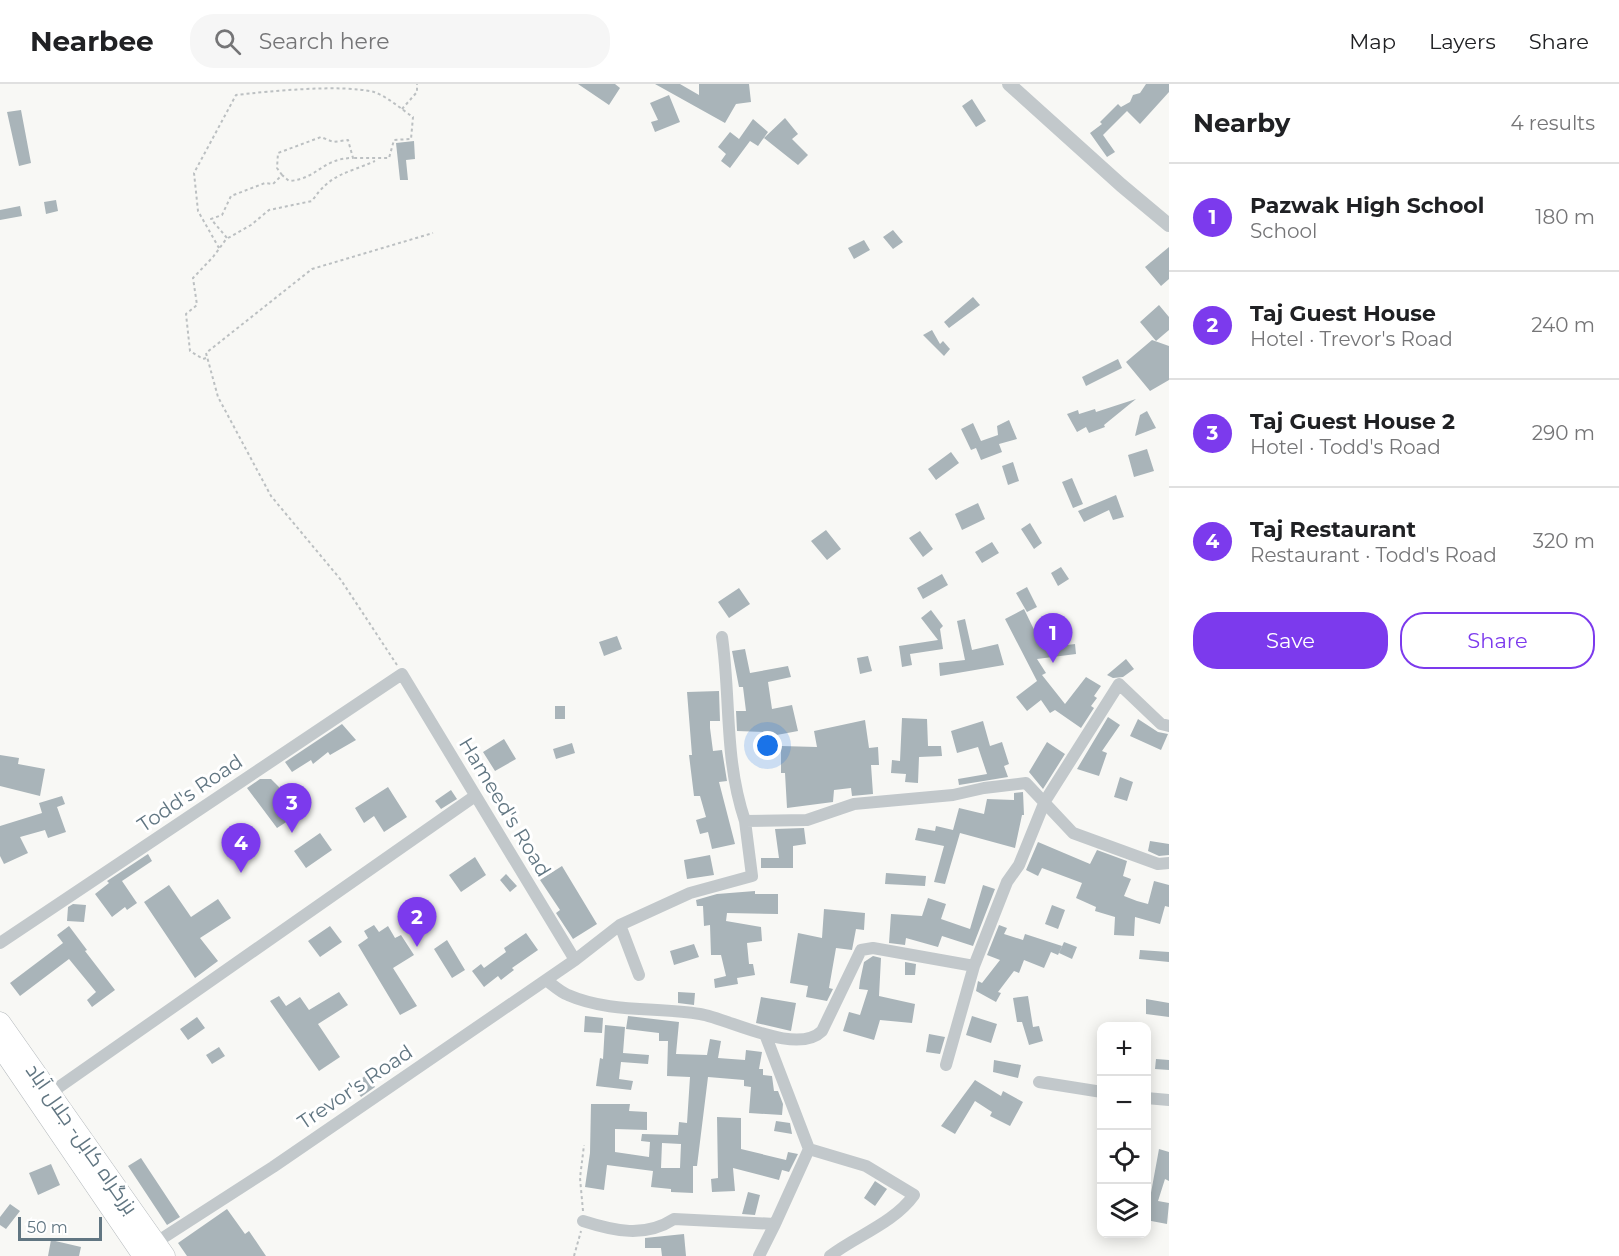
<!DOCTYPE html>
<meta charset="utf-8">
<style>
:root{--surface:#fff;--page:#f6f6f6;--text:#202124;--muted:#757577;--line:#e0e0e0;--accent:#7c3aed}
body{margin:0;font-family:Montserrat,Cairo,sans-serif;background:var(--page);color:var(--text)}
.controls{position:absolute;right:18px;bottom:18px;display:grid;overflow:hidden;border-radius:12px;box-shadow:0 3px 15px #0003}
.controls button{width:54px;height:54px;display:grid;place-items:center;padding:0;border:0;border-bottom:2px solid var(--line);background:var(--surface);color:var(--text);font:30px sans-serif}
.scale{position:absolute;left:18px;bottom:15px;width:84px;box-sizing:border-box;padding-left:6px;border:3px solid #617682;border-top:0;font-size:16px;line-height:21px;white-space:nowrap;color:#617682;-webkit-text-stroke:4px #fff;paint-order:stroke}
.you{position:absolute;left:768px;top:662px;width:21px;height:21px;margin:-15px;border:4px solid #fff;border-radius:50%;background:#1a73e8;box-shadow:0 0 0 9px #1a73e833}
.badge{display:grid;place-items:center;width:39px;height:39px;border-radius:50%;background:var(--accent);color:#fff;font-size:20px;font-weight:700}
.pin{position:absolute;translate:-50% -50px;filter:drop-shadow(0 2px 3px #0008)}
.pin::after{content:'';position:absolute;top:32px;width:21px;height:18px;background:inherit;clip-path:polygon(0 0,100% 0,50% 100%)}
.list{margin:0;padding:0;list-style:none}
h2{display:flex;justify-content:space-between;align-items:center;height:78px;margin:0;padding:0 24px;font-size:26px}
h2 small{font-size:20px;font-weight:400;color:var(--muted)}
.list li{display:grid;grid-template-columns:39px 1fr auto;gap:18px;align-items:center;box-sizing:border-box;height:108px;padding:0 24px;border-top:2px solid var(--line)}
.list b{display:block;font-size:22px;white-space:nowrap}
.list p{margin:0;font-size:20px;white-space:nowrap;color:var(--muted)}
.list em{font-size:20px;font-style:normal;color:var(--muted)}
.actions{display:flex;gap:12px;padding:18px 24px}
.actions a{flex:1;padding:14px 0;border:2px solid var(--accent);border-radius:24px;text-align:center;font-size:21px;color:var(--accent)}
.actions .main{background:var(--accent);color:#fff}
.icon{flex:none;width:33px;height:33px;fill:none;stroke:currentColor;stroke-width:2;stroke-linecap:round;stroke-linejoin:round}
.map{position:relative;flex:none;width:1169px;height:1172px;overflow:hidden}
header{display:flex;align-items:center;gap:36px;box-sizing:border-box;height:84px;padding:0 30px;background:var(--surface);border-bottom:2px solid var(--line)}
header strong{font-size:28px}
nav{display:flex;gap:33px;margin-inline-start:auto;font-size:21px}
.search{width:420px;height:54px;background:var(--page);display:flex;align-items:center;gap:15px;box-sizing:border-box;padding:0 21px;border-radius:24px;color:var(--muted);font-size:22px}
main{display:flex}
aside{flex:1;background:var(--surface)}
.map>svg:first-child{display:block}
.building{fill:#a9b4b9;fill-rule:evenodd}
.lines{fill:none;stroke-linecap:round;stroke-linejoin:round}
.trunk-casing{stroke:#b5babd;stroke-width:21}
.path{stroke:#bcc0c2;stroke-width:2;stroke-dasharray:3 3;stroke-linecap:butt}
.minor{stroke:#c2c8cb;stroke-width:12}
.tertiary{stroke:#c2c8cb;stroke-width:14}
.trunk{stroke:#fff;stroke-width:20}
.labels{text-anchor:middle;stroke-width:6;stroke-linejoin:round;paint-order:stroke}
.street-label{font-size:20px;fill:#617682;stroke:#fff}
</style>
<header>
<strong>Nearbee</strong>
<div class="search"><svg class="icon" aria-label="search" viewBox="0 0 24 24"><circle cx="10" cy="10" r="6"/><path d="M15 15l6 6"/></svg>Search here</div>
<nav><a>Map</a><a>Layers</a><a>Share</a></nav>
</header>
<main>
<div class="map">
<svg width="1169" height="1172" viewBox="0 0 1169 1172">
<rect width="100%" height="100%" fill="#f8f8f5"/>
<path class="building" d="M578,0H615L620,4L609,21Z
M655,0H680L699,11V0H749L751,18L736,20L725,39Z
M1146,0H1169V8L1140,40L1127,27L1103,51L1115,68L1107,73L1090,49L1102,40L1100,38L1118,20L1121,23L1130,18L1133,11L1140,9Z
M669,11L680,38L655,48L651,38L658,36L650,19Z
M972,15L986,37L976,43L962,22Z
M21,26L31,79L19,82L7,28Z
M785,34L798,50L792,55L808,71L798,81L764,54Z
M753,35L768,48L758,62L750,57L730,84L721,77L726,70L718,63L730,48L739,55Z
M414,57L415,75L406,76L408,96H400L396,59Z
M56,116L58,127L46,130L44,118Z
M20,122L22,132L0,136V126Z
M893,146L903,158L893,165L883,153Z
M864,156L870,166L854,175L848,164Z
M1169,163V195L1161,202L1145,183Z
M973,213L980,221L949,244L944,238Z
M1159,221L1169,233V246L1156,257L1140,238Z
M932,246L940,260L943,257L950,265L944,272L923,251Z
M1152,256L1169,262V296L1150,307L1126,278Z
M1118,275L1122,284L1086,302L1082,293Z
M1136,315L1104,341L1105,343L1089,349L1086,343L1077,348L1067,330L1078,326L1079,330L1095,325L1096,328Z
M1147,327L1156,344L1135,352L1140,331Z
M1009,336L1017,355L999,360L1002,368L981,376L976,364L971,366L961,345L973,339L981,357L998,351L997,342Z
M1147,365L1154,387L1134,393L1128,371Z
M951,368L959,379L936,396L928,385Z
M1013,378L1019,397L1008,401L1002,382Z
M1072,394L1083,420L1073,424L1062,398Z
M1116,411L1124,433L1113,436L1109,426L1084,438L1078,427Z
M978,419L985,435L962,446L955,430Z
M1030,439L1042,459L1034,465L1021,445Z
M826,446L841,465L827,476L811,457Z
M920,447L933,465L923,473L909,454Z
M992,458L999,469L982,479L975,468Z
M1061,483L1069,495L1058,502L1051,489Z
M942,490L948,501L923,515L917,504Z
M1027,503L1037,523L1027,528L1016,509Z
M739,504L750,520L729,534L718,518Z
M1024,525L1043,564L1075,560L1076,570L1037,575L1046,589L1042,591L1065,620L1086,593L1101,602L1094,612L1097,614L1091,622L1094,624L1081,644L1055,626L1050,629L1041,616L1027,627L1016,613L1037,597L1005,535Z
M931,526L943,542L940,545L943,565L910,570L912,581L902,583L899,562L938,556L921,534Z
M965,535L972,566L998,560L1004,581L940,592L939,579L965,576L957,537Z
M617,552L622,565L604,572L599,558Z
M745,565L750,589L788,582L791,593L768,598L772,625L792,621L798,647L766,653L765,648L737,647L736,627H746L743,603H739L732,567Z
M868,572L872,587L860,590L857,574Z
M1126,575L1134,585L1123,593L1113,594L1107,591Z
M719,607L720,637H710V644L713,667L722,666L727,697L719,698L735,760L712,765L708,748L700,750L696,736L706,733L700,712H694L689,671H692L687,608Z
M555,622H565V635H555Z
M1108,633L1120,641L1102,667L1107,669L1099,692L1077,685Z
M902,634L927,635L928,662H941L942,672L919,673L918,699L905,698L906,690L891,689L892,676L900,677Z
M1138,635L1158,648L1168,650L1161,666L1130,652Z
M865,636L869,664L878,663L879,681H871L873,710L852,712L851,704L834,706L833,718L787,724L785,689H781V662L817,663L814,647Z
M983,637L990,662L1002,658L1009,680L1004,682L1008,693L959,701L958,695L987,690L978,663L957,669L951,647Z
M342,640L356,656L330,671L328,668L313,680L311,676L292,688L285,678Z
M504,655L516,675L495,687L483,668Z
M1047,658L1065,670L1043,705L1029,688Z
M572,659L575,669L556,675L553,665Z
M0,671L19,674L18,680L45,685L40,712L0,702Z
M1120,693L1133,698L1127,717L1114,713Z
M260,695H271L286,710L289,708L299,724L291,729L294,733L277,744L247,704Z
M388,703L407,733L384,748L374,732L364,739L355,724Z
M451,706L457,715L441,725L435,717Z
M1023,708L1024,731H1022L1015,764L960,749L945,800L934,798L944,762L915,756L918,744L935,747L936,742L953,746L959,724L984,730L987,715L1014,716V709Z
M62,712L65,720L57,723L66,748L48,754L45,746L20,753L28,769L4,780L0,772V742L42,729L39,719Z
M804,744L806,760L793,762V784H761V774H779L775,745Z
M320,749L332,766L306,784L294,767Z
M1150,757L1169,760V771L1159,772L1148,767Z
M1038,758L1090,780L1097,766L1127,777L1123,792L1131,795L1124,812L1137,817L1148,820L1154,797L1169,801V823L1165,822L1160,840L1135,833L1134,852L1114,851L1115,833L1095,827L1096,823L1076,814L1082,799L1042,784L1038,792L1026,786Z
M148,770L152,777L122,797L137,819L127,826L125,823L112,833L95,810L109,799L107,797Z
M710,771L714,791L687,795L684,776Z
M475,773L486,791L461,808L449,791Z
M562,782L597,840L573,855L556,829L560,826L540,796Z
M886,789L926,792L925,802L885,800Z
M506,790L517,802L510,808L500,796Z
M169,801L191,833L218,815L231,834L200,854L218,877L195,894L144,818Z
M983,801L995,805L973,862L942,852L938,863L906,854L905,861L889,859L891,830L922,832L928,814L946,820L941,835L970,845Z
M755,807V810H778V830L727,829L726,837L761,843L762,857L747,859L749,880H753L755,891L737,894L738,900L715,904L714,895L726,892L721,871H711L710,841L704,842L703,822H697L696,816L717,810Z
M73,820L86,821L84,838L67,837L68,823Z
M1052,821L1065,826L1058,845L1045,840Z
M824,825L865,829L864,846L856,845L852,866L836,864L829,904L833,905L827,917L806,913L808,902L790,899L798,849L822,854Z
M374,841L379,848L388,842L395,854L401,851L414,871L393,884L417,922L400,931L358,861L368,854L364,847Z
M999,841L1007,844L1004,850L1023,856L1025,850L1062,862L1058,871L1051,868L1044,884L1024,876L1019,889L1014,887L998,908L1001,909L996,918L976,907L978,897L982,899L1000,876L987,871Z
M69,842L87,866L85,867L115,906L92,923L87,916L96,908L69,875L20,912L10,899L63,859L57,851Z
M330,842L342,858L320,873L308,857Z
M526,849L538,866L512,884L514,886L501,896L498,892L484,903L472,887L481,880L484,884L506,868L504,864Z
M447,856L465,886L452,894L434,865Z
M1064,858L1077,863L1072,875L1059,869Z
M694,860L699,873L674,881L670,867Z
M1140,866L1169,868V878L1139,875Z
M873,872L881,874L879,912L915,920L912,939L880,936L874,956L843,947L849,928L860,931L868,906L859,905L860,897L864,878Z
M905,878L916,880L915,891H905Z
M339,908L348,921L318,940L340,973L319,987L270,917L279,912L286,922L300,913L309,926Z
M678,908L695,909L694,921L678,919Z
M1028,912L1033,943L1039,942L1043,957L1029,961L1022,938H1017L1013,914Z
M761,913L796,919L791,947L756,939Z
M1146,915L1169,919V933L1146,930Z
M585,932L603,934L602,949L584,948Z
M628,932L679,938L676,970L707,971L710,955L721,957L718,974L745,976L746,966L762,968L759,985H763V991L772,992L774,1007H778L783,1020L782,1031L749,1029L751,1003L744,1002V996L708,993L697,1082H693V1109L671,1108V1105L651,1103L653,1087L607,1081L604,1106L585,1103L590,1069L591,1020H630L629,1027L647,1028V1046L615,1045V1068L649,1073L650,1058L641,1057L642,1050L678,1051L679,1038L687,1039L690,993L667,992L668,957H659V949L626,945ZM662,1059L681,1060L680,1084H661Z
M972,932L997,940L991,959L966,951Z
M197,933L205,944L188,956L180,945Z
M605,941L625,943L623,969L649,971L648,980L621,978L619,995L633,997L631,1006L596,1002L600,974L603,975Z
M929,950L945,953L940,970L926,968Z
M219,963L225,972L212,980L206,971Z
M1156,975L1169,976V986L1155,985Z
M994,976L1021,981L1018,994L993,988Z
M366,991L375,1003L361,1013L358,1009L360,1006L355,1000Z
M975,996L1001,1012L1003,1007L1023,1018L1010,1042L990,1032L992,1028L975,1017L955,1050L941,1042Z
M717,1033L741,1034V1065L786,1076L788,1068L798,1070L789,1088L782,1086L779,1096L733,1084L735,1107L712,1108L711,1095L718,1094Z
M776,1037L790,1039L792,1050L774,1047Z
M1159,1065L1169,1068V1097L1165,1095L1158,1117L1169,1119L1167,1140L1146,1136Z
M141,1074L180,1133L167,1141L128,1082Z
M51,1080L60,1101L38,1111L29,1089Z
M875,1097L887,1105L875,1122L864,1114Z
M748,1108L760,1111L755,1131L742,1130Z
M10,1120L20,1127L6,1145L0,1141V1133Z
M227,1125L245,1150L249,1147L266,1172H187L178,1159Z
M684,1150L686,1172H662L661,1164H645V1154Z
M51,1156L81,1163L79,1172H48Z"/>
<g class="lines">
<g class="trunk-casing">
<path id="trunk" d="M0,938L165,1172
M0,962L143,1172"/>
</g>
<path class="path" d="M402,25L417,8V0
M228,154L251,141L269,126L312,117C331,89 346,90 375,77
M219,164L198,127L194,89L236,11C270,7 342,0 374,8C388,13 401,25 413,33L411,55L394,56L389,74H353
M206,274L203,275L190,267L186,230L197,221L193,194L213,173L227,154L211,135L222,131L231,112L265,99L273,100L282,91L289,97C318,95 322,74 353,74L348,56L333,58L321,53L278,69L277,84L282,91
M397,581L341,496L271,412L218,313L206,269L312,185L433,149
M583,1127L580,1094L584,1061
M574,1172L581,1147"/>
<path class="minor" d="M722,553C731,616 724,675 745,737
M620,841L639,891
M0,859L402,590L575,876
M546,896C553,901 560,908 568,911C609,929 657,923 700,930C730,935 797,972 822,947L861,866L873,864L974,882
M946,981L974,882L1007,798L1019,781L1045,717L1119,600L1161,640L1169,642
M1039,998L1102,1008
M49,1010L475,712
M1146,1014L1169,1016
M809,1065L866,1082L914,1111C894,1139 856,1152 830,1172
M583,1137C614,1147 645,1154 674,1135L775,1140L809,1065L765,950
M155,1159L273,1083L575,876L620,841L690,809L752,792L745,737L807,736L854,720L953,711L984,704L1026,699L1073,749L1158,780L1169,779
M759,1172L775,1140"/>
<path class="tertiary" d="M1009,0L1121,101L1169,141"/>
<use href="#trunk" class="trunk"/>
</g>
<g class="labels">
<g class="street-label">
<text transform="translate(190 709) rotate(-34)" y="7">Todd's Road</text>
<text transform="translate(505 723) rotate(59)" y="7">Hameed's Road</text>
<text transform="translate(355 1003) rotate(-34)" y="7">Trevor's Road</text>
<text transform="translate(82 1055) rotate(55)" y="7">بزرگراه کابل- جلال آباد</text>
</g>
</g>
</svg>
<div class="controls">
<button>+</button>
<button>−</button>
<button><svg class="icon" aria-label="locate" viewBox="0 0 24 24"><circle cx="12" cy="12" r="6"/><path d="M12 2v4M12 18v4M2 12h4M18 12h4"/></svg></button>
<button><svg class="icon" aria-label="layers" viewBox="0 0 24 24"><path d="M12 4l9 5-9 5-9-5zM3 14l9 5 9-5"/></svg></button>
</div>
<div class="scale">50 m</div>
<div class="you"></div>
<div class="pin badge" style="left:1053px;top:579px">1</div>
<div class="pin badge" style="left:417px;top:863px">2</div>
<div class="pin badge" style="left:292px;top:749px">3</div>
<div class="pin badge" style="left:241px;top:789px">4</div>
</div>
<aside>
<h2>Nearby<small>4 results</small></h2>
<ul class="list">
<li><span class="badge">1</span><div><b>Pazwak High School</b><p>School</p></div><em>180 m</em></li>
<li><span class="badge">2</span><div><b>Taj Guest House</b><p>Hotel · Trevor's Road</p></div><em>240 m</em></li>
<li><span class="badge">3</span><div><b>Taj Guest House 2</b><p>Hotel · Todd's Road</p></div><em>290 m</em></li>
<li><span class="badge">4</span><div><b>Taj Restaurant</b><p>Restaurant · Todd's Road</p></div><em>320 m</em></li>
</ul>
<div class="actions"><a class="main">Save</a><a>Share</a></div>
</aside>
</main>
